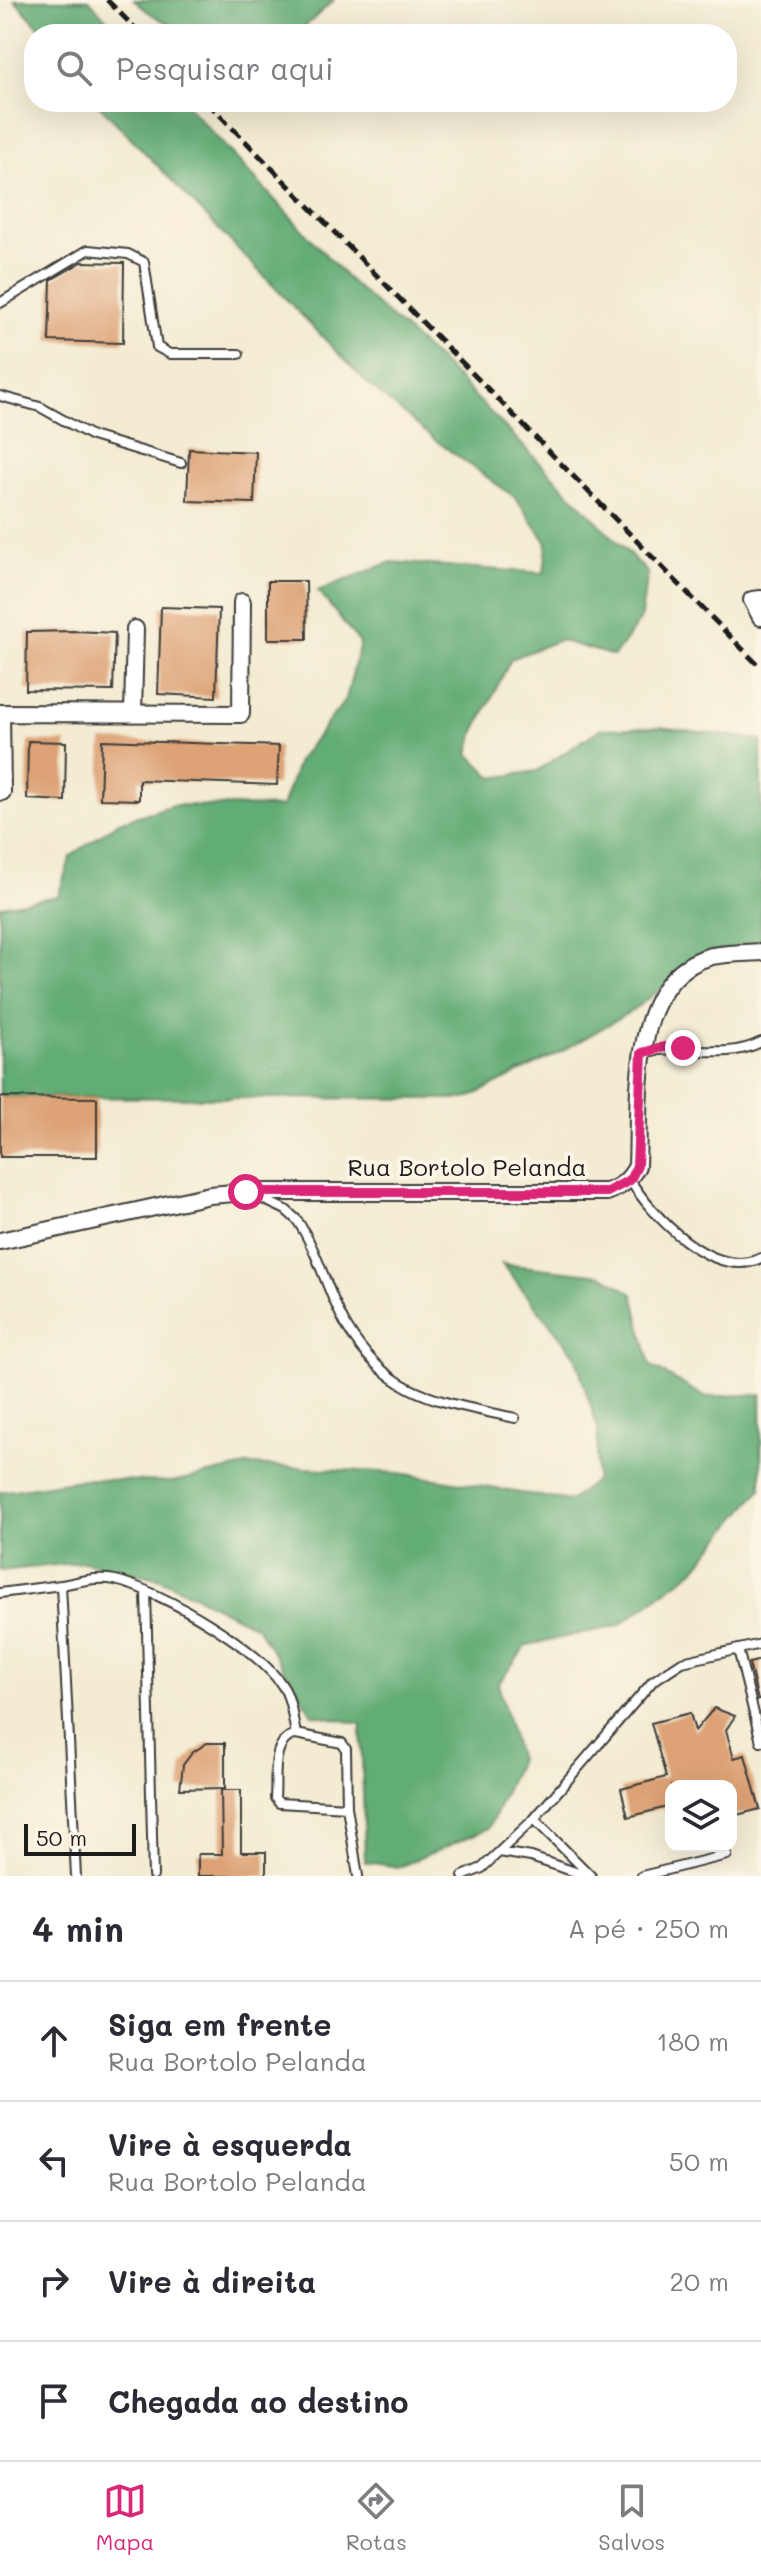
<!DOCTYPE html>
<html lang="pt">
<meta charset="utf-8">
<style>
:root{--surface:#fff;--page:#f2f2f3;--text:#2b2b33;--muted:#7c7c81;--line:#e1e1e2;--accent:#db2777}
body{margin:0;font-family:Mali,sans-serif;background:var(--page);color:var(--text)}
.controls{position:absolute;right:24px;bottom:24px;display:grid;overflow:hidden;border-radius:16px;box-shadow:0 8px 32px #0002}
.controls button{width:72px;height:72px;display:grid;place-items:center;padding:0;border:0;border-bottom:2px solid var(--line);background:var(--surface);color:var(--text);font:40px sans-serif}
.scale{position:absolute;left:24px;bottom:20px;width:112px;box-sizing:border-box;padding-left:8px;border:4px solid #1c1c1c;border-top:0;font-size:22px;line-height:28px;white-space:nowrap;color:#1c1c1c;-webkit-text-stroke:6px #fcf5e5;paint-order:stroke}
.stop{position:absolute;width:24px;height:24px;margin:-18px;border:6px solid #db2777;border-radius:50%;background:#fff}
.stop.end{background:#db2777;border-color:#fff;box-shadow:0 2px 8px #0008}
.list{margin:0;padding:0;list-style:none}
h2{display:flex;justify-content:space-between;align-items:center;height:104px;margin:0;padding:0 32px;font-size:34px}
h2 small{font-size:26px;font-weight:400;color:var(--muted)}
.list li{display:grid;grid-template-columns:52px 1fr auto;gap:24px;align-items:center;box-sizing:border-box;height:120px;padding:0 32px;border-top:2px solid var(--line)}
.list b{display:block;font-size:30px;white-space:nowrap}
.list p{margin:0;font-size:26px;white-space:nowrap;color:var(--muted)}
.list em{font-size:26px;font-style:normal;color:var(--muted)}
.icon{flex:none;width:44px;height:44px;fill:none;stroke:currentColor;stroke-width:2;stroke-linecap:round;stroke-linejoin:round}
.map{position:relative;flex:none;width:761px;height:1876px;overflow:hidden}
.search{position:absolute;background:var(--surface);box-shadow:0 8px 32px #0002;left:24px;right:24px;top:24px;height:88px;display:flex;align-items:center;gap:20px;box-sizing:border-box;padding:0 28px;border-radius:32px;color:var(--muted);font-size:30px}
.sheet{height:584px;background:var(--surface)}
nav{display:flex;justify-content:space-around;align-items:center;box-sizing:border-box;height:112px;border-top:2px solid var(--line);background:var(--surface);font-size:22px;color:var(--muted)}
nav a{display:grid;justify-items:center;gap:4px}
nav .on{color:var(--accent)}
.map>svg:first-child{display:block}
.forest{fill:#62ac74;stroke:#3f6448;stroke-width:2}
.building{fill:#dda276}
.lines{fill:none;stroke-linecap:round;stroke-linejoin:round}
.service-casing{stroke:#3c3b37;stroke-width:12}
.minor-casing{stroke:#3c3b37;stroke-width:20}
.service{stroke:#fff;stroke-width:8}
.minor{stroke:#fff;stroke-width:16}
.rail{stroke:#1c1c1c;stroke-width:5;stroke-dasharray:12 6;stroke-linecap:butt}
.route{stroke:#db2777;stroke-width:10}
.labels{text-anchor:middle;stroke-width:8;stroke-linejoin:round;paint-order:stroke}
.street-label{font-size:24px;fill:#1c1c1c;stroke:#fcf5e5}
</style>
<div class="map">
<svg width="761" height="1876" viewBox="0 0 761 1876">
<rect width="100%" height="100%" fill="#fcf5e5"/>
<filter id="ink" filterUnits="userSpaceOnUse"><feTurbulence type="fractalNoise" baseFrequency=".0125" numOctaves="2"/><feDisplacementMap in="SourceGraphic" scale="16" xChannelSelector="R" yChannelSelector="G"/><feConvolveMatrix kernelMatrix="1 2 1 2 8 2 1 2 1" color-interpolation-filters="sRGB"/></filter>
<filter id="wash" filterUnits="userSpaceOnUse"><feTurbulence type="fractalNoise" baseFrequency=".006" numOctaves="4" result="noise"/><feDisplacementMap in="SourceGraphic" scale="32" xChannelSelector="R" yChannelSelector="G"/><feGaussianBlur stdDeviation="1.8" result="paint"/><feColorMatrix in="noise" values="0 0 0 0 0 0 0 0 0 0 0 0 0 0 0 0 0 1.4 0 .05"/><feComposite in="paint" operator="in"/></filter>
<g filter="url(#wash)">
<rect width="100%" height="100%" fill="#f3ebd2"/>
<path class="forest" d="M14,0H89L120,34H46Z
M134,0H334L301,30L287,34C227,34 181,44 134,0Z
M96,102H184L349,280L441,362L648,573L640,620L614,656L559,640L511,659L475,731L469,754L493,778L537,771L600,729L660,727L761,740V943L710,952L630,1012L557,1054L466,1099L0,1097V906L58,896L71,856L119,822L173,805L282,807L298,761L346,699L360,643L318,591L391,562L544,573L547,543L516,498L435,440L368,384Z
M502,1264L602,1275L633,1294L650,1365L705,1397L761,1394V1489L693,1571L618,1626L527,1645L498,1684L519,1760L489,1828L399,1867L365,1862L361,1724L312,1714L257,1627L161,1579L84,1562L0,1571V1492L87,1479L172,1482L250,1465L399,1473L570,1501L596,1480L598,1430L575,1355Z"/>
<g id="blocks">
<path class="building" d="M82,262L124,263L123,343L49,341L51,280Z
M189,449L256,452L254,503L187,501Z
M268,581H306L307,639H268Z
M161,607L219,609L216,697L158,694Z
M76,631L115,633L113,691L26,690L27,632Z
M102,740L279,746L277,785L139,780V800L100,799Z
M28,741L66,742L65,801L27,799Z
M0,1097L97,1098V1157H0Z
M761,1660V1700H758L749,1663Z
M714,1708L735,1716L726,1730L734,1758L745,1755L760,1809L733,1816L731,1786H671V1806L628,1817L621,1789L666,1777L651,1723L690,1713L695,1731Z
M207,1743H225V1788L180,1789L183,1765L192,1753Z
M221,1790H241V1852H266V1876H198V1854H222Z"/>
</g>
</g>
<g filter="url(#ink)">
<use href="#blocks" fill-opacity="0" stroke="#3c3b37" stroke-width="2"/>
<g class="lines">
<g class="service-casing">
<path id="service" d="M0,303L88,250L128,254L144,262L157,347L170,354H239
M0,396L40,407L92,436L181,463
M642,1053C684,1042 722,1062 761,1042
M630,1180C652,1216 714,1281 761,1258
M254,1195L286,1210L297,1220C319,1253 327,1293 347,1327C390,1399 442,1401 515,1418
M61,1585C79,1582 97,1576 115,1580C160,1590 266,1651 286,1692C292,1704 293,1721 296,1734
M146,1591L153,1876
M0,1593L61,1585L76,1876
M738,1649L761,1742
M296,1734L342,1743L346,1749L347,1807L279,1803L275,1798C277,1775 270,1741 296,1734Z
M347,1807L358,1876
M534,1819L591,1876
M499,1852L531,1857L587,1876
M463,1876L482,1868L534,1819L653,1681L682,1662L761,1644
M642,1876L727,1855"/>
</g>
<g class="minor-casing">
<path id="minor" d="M761,599L752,600L761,617
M0,713L241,714L242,602
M1,713L2,792
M133,714L135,629
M0,1241L210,1195L246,1192H607C622,1186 629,1181 637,1166C640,1101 628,977 712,956C727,953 745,953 761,952"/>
</g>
<use href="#service" class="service"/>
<use href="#minor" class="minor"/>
<path class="rail" d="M107,0L141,34
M207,102L761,668"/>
</g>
</g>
<g class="lines" filter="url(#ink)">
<path class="route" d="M246,1192H607L630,1180L637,1166L642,1053L664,1047L683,1048"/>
</g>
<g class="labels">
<g class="street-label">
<text x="467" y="1176">Rua Bortolo Pelanda</text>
</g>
</g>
</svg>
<div class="controls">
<button><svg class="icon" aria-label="layers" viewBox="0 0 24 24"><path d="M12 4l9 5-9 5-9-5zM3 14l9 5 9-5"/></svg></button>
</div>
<div class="scale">50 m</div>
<div class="stop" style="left:246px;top:1192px"></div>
<div class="stop end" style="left:683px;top:1048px"></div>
<div class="search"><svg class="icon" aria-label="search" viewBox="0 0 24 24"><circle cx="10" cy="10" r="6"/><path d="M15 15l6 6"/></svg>Pesquisar aqui</div>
</div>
<section class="sheet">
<h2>4 min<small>A pé · 250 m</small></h2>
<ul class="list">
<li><svg class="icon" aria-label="ahead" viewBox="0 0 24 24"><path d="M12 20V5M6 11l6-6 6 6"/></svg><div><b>Siga em frente</b><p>Rua Bortolo Pelanda</p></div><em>180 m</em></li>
<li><svg class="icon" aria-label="left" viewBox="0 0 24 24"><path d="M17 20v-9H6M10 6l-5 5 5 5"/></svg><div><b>Vire à esquerda</b><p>Rua Bortolo Pelanda</p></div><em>50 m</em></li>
<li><svg class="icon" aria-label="right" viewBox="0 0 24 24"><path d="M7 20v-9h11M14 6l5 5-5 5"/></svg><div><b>Vire à direita</b></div><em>20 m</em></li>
<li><svg class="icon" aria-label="arrive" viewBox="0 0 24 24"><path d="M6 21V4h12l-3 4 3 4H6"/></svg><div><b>Chegada ao destino</b></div></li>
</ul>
</section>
<nav>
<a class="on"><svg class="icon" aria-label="map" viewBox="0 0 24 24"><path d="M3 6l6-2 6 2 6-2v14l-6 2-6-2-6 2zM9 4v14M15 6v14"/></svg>Mapa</a>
<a><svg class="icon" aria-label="directions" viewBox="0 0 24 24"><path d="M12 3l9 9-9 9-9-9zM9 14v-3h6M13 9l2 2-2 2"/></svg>Rotas</a>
<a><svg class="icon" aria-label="saved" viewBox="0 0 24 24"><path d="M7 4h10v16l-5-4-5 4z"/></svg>Salvos</a>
</nav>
